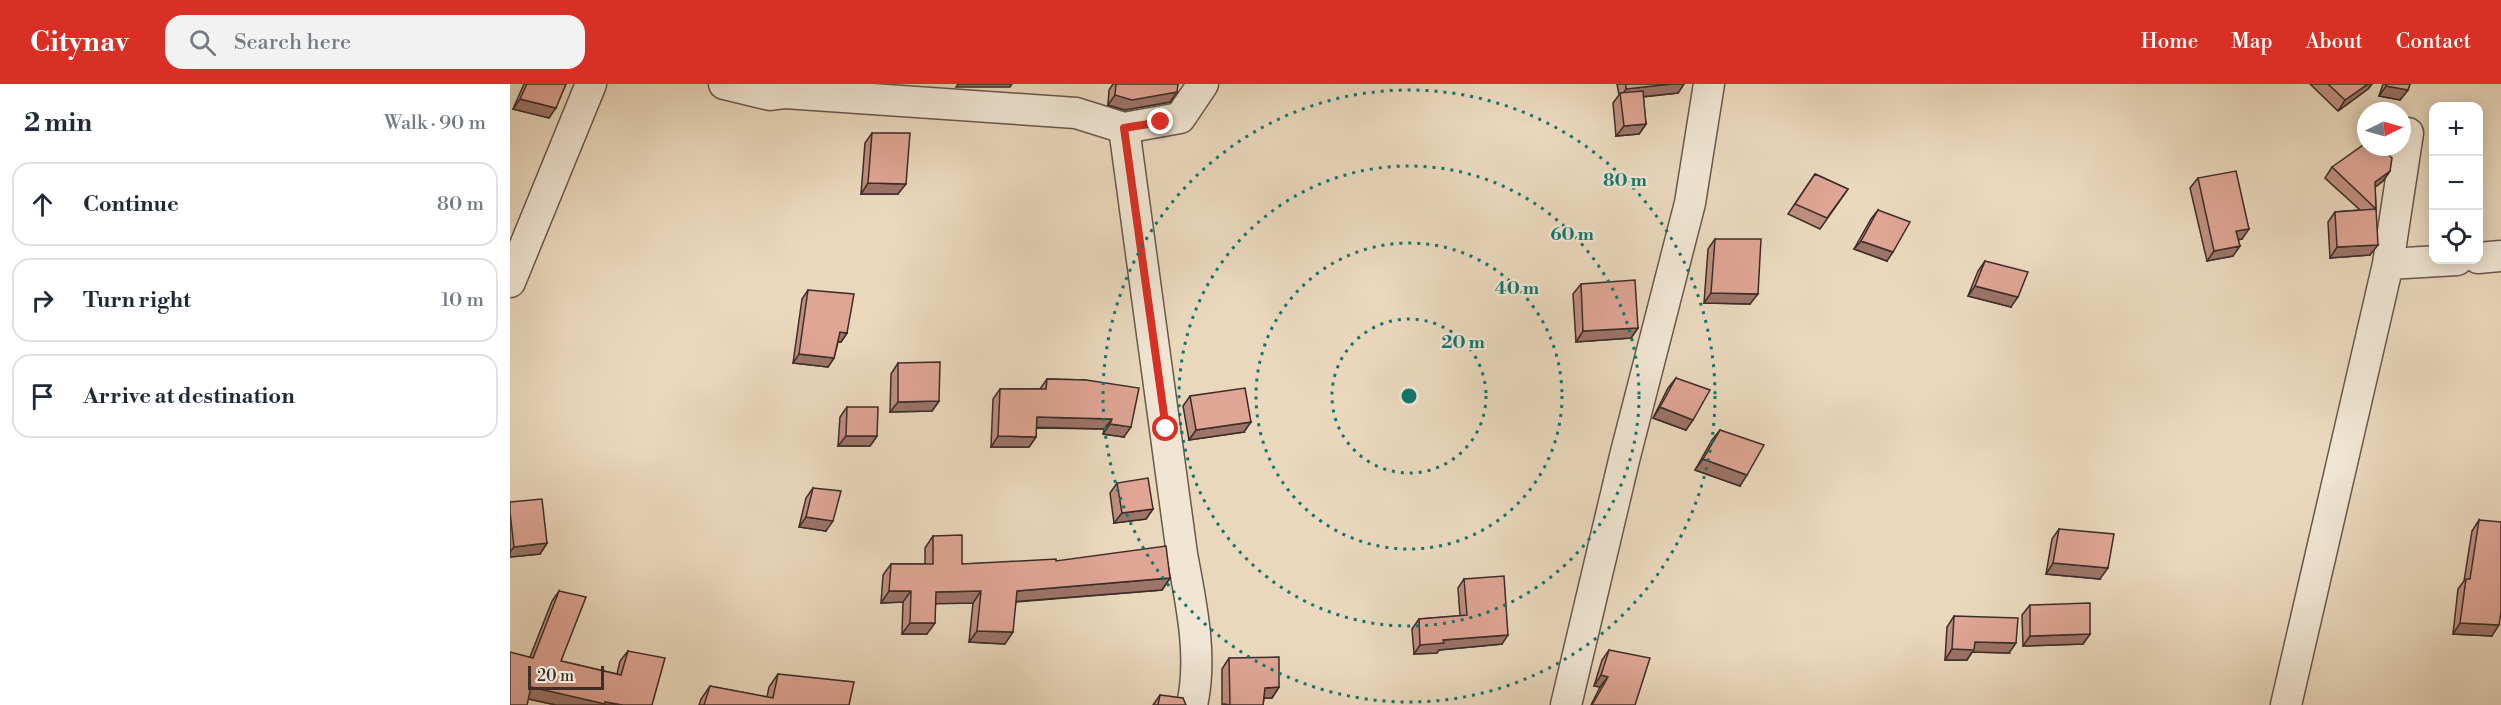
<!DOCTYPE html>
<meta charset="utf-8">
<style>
:root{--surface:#fff;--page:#f2f2f3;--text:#1f2937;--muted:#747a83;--line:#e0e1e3;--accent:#d93025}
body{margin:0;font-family:"Libre Bodoni",serif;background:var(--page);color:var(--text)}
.controls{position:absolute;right:18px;top:18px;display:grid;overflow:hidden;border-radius:12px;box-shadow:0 3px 15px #0003}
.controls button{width:54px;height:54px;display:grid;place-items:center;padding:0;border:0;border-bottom:2px solid var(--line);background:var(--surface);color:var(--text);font:30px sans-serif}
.compass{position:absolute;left:1847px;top:18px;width:54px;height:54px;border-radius:50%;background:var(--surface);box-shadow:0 3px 15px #0003;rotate:85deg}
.scale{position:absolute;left:18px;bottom:15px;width:76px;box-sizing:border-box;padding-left:6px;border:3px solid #3c2d28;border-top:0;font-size:16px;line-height:21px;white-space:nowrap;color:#3c2d28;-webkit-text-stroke:4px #f1e6d4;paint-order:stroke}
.stop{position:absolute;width:18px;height:18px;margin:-14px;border:4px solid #d93025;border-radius:50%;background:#fff}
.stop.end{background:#d93025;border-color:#fff;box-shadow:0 2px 6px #0008}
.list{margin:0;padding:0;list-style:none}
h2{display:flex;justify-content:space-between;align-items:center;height:78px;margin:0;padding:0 24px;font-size:26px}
h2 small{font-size:20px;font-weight:400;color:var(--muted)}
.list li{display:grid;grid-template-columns:39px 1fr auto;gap:18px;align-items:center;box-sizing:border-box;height:84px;margin:0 12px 12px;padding:0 12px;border:2px solid var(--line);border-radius:18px}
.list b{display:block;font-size:22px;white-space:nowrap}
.list em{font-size:20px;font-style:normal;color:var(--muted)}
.icon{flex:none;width:33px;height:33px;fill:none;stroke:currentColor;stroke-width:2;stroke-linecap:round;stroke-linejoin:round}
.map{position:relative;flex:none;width:1991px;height:621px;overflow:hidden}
header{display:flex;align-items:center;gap:36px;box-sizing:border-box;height:84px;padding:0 30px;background:var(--accent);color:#fff}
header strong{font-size:28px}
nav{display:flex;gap:33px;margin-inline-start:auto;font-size:21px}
.search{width:420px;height:54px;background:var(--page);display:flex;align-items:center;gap:15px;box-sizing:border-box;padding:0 21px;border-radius:18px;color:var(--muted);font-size:22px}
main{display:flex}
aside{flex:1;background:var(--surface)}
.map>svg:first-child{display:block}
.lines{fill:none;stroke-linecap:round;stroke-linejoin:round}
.street-casing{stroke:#68584d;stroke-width:33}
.street{stroke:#f1e6d4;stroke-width:30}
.wall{fill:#c08e80;stroke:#3c2d28;stroke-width:1.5}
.shaded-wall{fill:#9c7468;stroke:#3c2d28;stroke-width:1.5}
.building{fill:#dfa595;stroke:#3c2d28;stroke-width:1.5}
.route{stroke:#d93025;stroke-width:8}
.ring{fill:none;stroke:#0f766e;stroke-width:3;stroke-dasharray:3 6}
.centre{fill:#0f766e;stroke:#f1e6d4;stroke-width:3}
.ring-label{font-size:18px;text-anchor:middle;font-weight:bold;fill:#0f766e;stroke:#f1e6d4;stroke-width:4.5;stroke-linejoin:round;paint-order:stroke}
</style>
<header>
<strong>Citynav</strong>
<div class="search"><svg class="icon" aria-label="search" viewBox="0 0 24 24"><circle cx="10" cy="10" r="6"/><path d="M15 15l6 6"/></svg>Search here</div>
<nav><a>Home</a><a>Map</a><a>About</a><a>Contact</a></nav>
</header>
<main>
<aside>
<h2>2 min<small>Walk · 90 m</small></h2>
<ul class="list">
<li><svg class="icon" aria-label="ahead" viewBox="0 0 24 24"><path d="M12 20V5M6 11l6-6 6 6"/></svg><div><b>Continue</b></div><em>80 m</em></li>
<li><svg class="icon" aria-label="right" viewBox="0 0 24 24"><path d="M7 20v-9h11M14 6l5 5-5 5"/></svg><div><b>Turn right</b></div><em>10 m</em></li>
<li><svg class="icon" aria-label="arrive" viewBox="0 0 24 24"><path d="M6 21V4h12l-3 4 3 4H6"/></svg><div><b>Arrive at destination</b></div></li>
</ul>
</aside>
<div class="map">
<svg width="1991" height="621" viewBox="0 0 1991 621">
<rect width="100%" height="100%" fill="#ead8bd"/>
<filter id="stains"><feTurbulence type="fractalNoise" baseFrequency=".00333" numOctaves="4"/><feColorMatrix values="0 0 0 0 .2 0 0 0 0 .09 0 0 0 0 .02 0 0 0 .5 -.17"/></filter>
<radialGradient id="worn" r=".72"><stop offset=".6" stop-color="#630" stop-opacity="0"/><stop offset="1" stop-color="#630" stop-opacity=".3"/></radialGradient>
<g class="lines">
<g class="street-casing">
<path id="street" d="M214,0L260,11L275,9L566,29L614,44L670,34L693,0
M614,44L672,470C681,519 693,572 682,621
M1968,174L1991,172
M1878,180L1947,176
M0,198L81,0
M1056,621L1115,372L1180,119L1199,0
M1776,621L1878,180L1898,49"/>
</g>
<use href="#street" class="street"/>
</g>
<path class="wall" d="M14,0H56L39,34L3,25Z
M603,0H668L660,18L615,26L598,21L599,6Z
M1107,0H1174L1168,9L1133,13L1136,40L1129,50L1106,52L1103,19L1109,11Z
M1800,0H1862L1858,5L1828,27Z
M1873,0H1900L1898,6L1890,16L1869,12Z
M362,49L388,110H351L355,59Z
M1822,83L1880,87L1873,97L1865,103L1866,125L1860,171L1820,174L1818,138L1825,128L1850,126L1815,94Z
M1305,90L1338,105L1310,145L1278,130Z
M1688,94L1732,155L1728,156L1723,172L1697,177L1680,104Z
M1368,126L1377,177L1344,165L1361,135Z
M1205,155L1240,220L1194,219L1198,165Z
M1475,177L1501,223L1458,212L1468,187Z
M1071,200L1128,244L1121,254L1066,258L1063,210Z
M298,206L337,249L331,258H328L324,274L318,283L283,279L292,215Z
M388,279L429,317L422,327L380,328L381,290Z
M1166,294L1176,346L1143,334L1158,304Z
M537,295L576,296L614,353L593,350L594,345L526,344V353L519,363H481L483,315L490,305H530Z
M680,312L734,348L679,356L673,322Z
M337,323L367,352L360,362H328L330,333Z
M1210,346L1230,402L1185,386L1202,356Z
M607,399L643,425L636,435L604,439L600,409Z
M303,404L316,447L289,443L296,414Z
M0,418L37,459L30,470L0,473Z
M1969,436L1982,552L1943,550L1948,505L1954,497L1962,447Z
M1549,445L1590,495L1536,490L1542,455Z
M423,452L452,480L546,477L660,494L652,506L506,518L495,560L459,558L463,519H426L417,550H392L393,518L371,519L373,491L381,480H415V464Z
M954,495L992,560L929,566L927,569L904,570L902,545L909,535L950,532L948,504Z
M49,507L51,577L107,590L110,577L118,567L142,621H46L18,615L20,573L42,517Z
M1520,521L1580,550L1573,560L1513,562L1512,531Z
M1444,532L1499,569L1462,568L1457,576H1435L1437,543Z
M1099,566L1125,621H1081L1090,603L1084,602L1092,576Z
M719,574L769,603L762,614H754L753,621H712V585Z
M268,590L339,621H189L191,615L200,602L257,613L259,603Z
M650,611L676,621H643Z"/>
<path class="shaded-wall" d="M448,0H502L500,3H446Z
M1161,0H1174L1168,9L1111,15V13L1116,5Z
M1858,0H1862L1858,5L1828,27L1835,16Z
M1876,2L1898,6L1890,16L1869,12Z
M667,8L660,18L615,26L598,21L605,11Z
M10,15L46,24L39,34L3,25Z
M1136,40L1129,50L1106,52L1114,42Z
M1880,87L1873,97L1858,109L1865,98Z
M358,99L396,100L388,110H351Z
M1739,145L1732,155L1719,157L1726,147Z
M1351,157L1383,168L1377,177L1344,165Z
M1868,161L1860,171L1820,174L1827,163Z
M1730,162L1723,172L1697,177L1704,167Z
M1465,202L1508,213L1501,223L1458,212Z
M1201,209L1248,210L1240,220L1194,219Z
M1128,244L1121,254L1066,258L1073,247Z
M330,248L337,249L331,258L323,257Z
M289,270L324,274L318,283L283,279Z
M429,317L422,327L380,328L388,318Z
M1150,323L1183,336L1176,346L1143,334Z
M527,333L602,335L594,345L520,343Z
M741,338L734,348L679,356L686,346Z
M600,340L621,343L614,353L593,350Z
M336,352H367L360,362H328Z
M488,352L526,353L519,363H481Z
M1193,375L1237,391L1230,402L1185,386Z
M643,425L636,435L604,439L612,429Z
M296,433L323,437L316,447L289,443Z
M37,459L30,470L0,473V468L4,463Z
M1543,479L1598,484L1590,495L1536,490Z
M660,494L652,506L499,518L507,507Z
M379,507H401L393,518L371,519Z
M471,507L463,519L418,520L426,508Z
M400,539H425L417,550H392Z
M1950,539L1989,541L1982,552L1943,550Z
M467,547L503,548L495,560L459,558Z
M1580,550L1573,560L1513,562L1520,552Z
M998,551L992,560L929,566L927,569L904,570L910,561L933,556Z
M1465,558L1506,559L1499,569L1462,568L1457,576H1435L1442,565Z
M1091,591L1098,593L1090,603L1084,602Z
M21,603L95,618L113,621H46L14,614Z
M769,603L762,614H747L755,604Z"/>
<path class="building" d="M17,0H56L46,24L10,15Z
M606,0H668L667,8L622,16L605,11Z
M1116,0H1161L1116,5Z
M1818,0H1858L1835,16Z
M1876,0H1900L1898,6L1876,2Z
M1133,7L1136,40L1114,42L1110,9Z
M362,49H400L396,100L358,99Z
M1856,59V63H1870L1882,74L1880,87L1865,98L1866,125L1822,83Z
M1726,87L1739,145L1726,147L1730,162L1704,167L1688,94Z
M1305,90L1338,105L1317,134L1285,120Z
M1866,125L1868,161L1827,163L1825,128Z
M1368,126L1400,138L1383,168L1351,157Z
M1205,155H1251L1248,210L1201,209Z
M1475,177L1518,188L1508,213L1465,202Z
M1125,196L1128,244L1073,247L1071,200Z
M298,206L344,210L337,249L330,248L324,274L289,270Z
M430,278L429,317L388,318V279Z
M1166,294L1200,306L1183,336L1150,323Z
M537,295L576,296L629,304L621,343L600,340L602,335L527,333L526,353L488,352L490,305H536Z
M735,304L741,338L686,346L680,312Z
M337,323H368L367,352H336Z
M1210,346L1254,361L1237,391L1193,375Z
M638,394L643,425L612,429L607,399Z
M303,404L331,407L323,437L296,433Z
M32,415L37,459L4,463L0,428V418Z
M1969,436L1991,438V528L1989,541L1950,539L1956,495H1960Z
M1549,445L1604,450L1598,484L1543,479Z
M452,451V480L546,475V477L656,462L660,494L507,507L503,548L467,547L471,507L426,508L425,539H400L401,507H379L381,480H423V452Z
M994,492L998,551L933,556L934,559L910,561L909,535L957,531L954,495Z
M49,507L76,513L51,577L111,591L118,567L155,574L142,621H113L95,618V620L21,603L17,621H0V568L23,574Z
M1580,519V550L1520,552V521Z
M1444,532L1508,534L1506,559L1465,558L1464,566L1442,565Z
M1099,566L1140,574L1125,621H1082L1098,593L1091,591Z
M769,573V603L755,604L753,621H714V620L720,621L719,574Z
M268,590L344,598L339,621H194L200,602L263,614Z
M650,611L673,614L676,621H648Z"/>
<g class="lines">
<path class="route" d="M651,38L614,44L656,345"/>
</g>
<g class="ring">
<circle cx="899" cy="312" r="77"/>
<circle cx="899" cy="312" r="153"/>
<circle cx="899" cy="312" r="230"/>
<circle cx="899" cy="312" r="306"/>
</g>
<circle cx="899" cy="312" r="9" class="centre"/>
<g class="ring-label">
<text x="1115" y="102">80 m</text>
<text x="1062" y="156">60 m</text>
<text x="1007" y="210">40 m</text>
<text x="953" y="264">20 m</text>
</g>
<rect width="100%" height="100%" filter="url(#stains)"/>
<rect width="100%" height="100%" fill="url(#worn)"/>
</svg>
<div class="controls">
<button>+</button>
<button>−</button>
<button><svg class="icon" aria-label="locate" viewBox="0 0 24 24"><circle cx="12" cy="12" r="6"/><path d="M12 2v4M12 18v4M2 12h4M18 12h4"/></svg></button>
</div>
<svg class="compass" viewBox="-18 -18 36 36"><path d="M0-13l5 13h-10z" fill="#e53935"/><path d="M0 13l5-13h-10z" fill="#747a83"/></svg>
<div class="scale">20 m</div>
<div class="stop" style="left:656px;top:345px"></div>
<div class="stop end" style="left:651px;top:38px"></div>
</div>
</main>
